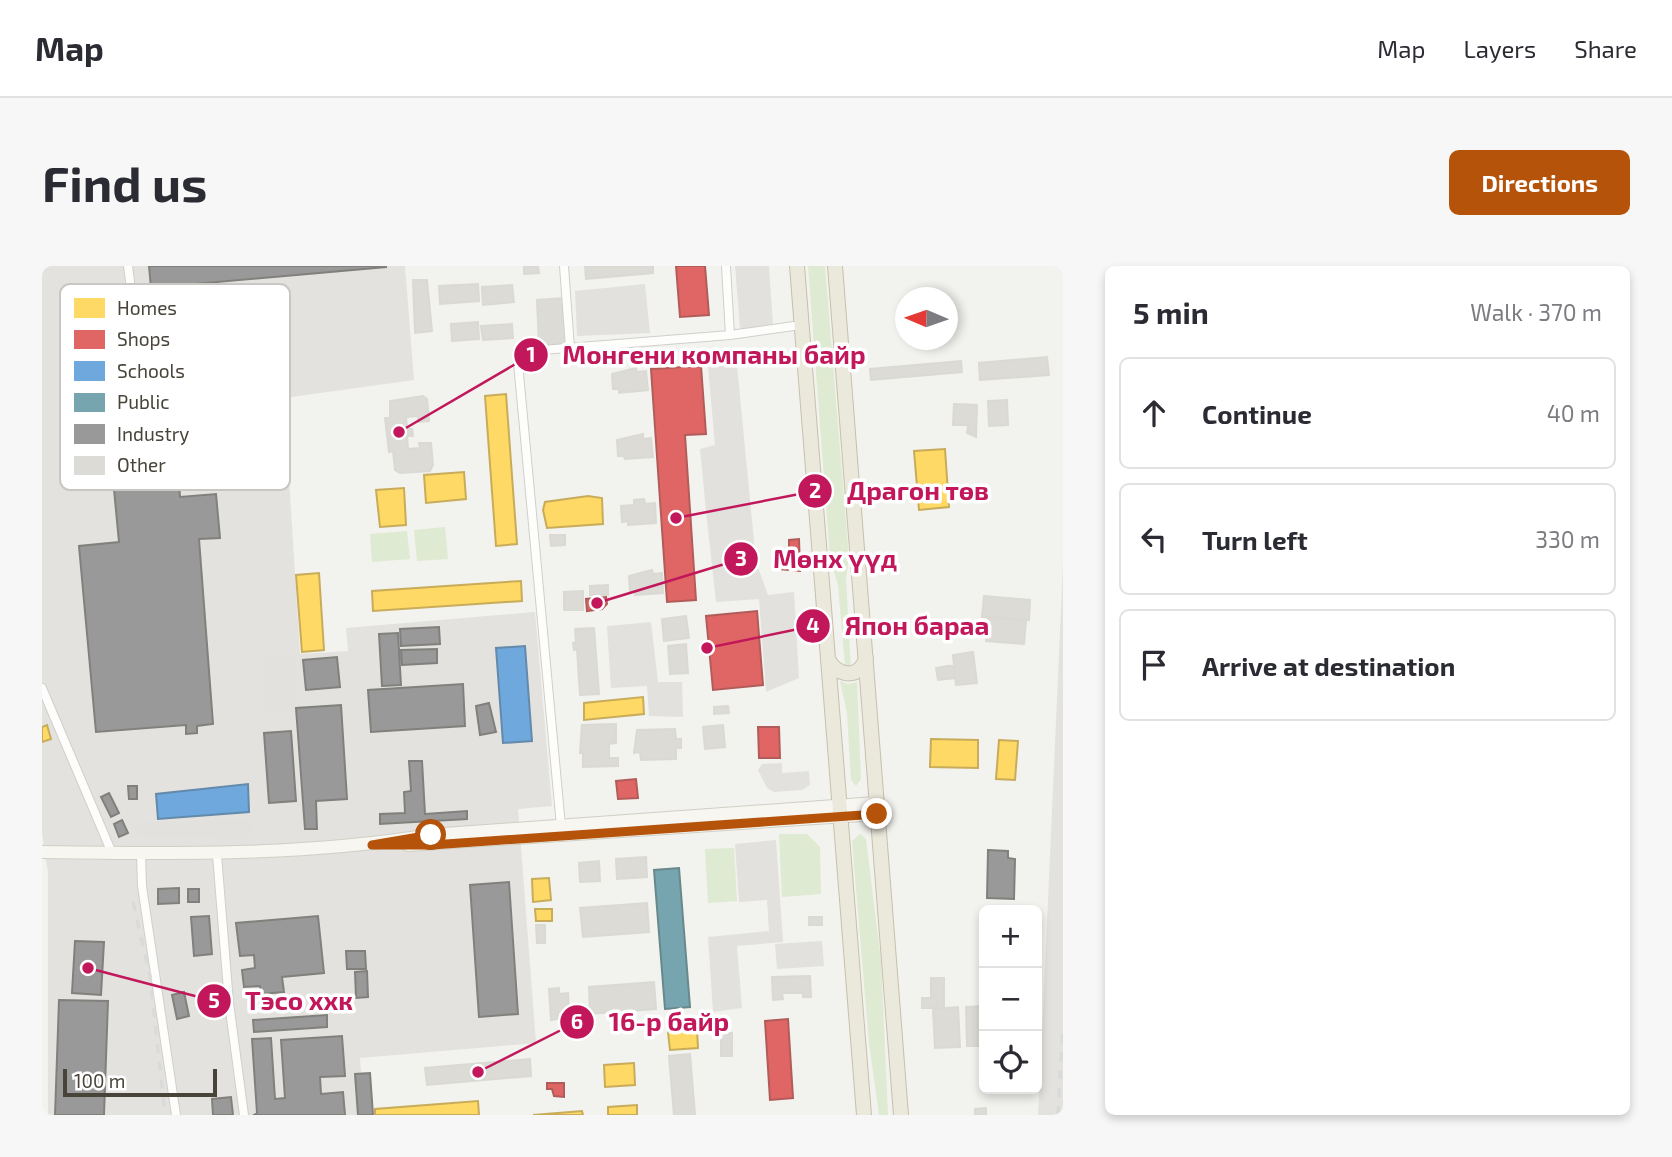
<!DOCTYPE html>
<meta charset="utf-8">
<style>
:root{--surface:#fff;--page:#f7f7f7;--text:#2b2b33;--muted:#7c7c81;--line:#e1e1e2;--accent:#b45309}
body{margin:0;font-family:"Exo 2",sans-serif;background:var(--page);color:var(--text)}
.controls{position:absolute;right:21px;bottom:21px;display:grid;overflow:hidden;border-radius:10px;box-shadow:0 4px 10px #0003}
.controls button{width:63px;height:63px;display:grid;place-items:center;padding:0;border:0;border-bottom:2px solid var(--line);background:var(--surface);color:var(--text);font:35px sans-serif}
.compass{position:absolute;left:853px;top:21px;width:63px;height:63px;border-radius:50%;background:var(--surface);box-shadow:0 4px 10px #0003;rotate:272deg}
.scale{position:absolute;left:21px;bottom:18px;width:154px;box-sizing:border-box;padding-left:7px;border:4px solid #48443a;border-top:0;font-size:19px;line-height:24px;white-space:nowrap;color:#48443a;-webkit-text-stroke:5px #fff;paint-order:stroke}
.stop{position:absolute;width:21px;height:21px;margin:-16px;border:5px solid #b45309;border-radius:50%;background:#fff}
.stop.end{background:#b45309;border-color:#fff;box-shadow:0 2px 7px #0008}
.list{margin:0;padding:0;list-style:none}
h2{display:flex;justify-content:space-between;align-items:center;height:91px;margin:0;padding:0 28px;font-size:30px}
h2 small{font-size:23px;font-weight:400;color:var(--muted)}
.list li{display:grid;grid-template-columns:46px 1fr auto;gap:21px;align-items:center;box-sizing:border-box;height:112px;margin:0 14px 14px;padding:0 14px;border:2px solid var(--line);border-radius:10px}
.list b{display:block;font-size:26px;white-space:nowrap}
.list em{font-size:23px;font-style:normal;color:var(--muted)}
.icon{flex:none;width:38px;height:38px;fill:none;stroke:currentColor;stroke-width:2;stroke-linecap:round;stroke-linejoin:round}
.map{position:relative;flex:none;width:1021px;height:849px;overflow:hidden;border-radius:10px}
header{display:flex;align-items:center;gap:42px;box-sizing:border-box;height:98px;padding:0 35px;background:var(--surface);border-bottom:2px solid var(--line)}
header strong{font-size:33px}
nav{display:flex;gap:38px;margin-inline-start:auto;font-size:24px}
.intro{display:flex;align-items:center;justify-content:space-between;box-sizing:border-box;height:168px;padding:0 42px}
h1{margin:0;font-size:49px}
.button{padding:18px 32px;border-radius:10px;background:var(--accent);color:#fff;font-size:24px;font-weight:700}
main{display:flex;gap:42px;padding:0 42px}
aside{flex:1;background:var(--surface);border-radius:10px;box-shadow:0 4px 10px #0003}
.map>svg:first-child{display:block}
.industrial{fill:#e4e2de}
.green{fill:#deead1}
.parking{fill:#e2e1de}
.homes{fill:#ffd966;stroke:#c8ac59;stroke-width:2}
.shops{fill:#e06666;stroke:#b25c59;stroke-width:2}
.schools{fill:#6fa8dc;stroke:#638aab;stroke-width:2}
.public{fill:#76a5af;stroke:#68888c;stroke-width:2}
.industry{fill:#999;stroke:#81807c;stroke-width:2}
.building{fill:#dcdbd6;stroke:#dad9d4;stroke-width:2}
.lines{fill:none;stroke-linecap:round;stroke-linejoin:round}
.street-casing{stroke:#d0cfcb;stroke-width:10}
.secondary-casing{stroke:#d0cfc5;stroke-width:14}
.highway-casing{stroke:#c7c0ac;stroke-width:16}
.street{stroke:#fdfdfc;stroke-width:8}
.secondary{stroke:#f7f6f1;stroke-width:12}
.highway{stroke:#ebe8dc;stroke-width:14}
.rail{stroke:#dadada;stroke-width:3.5;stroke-dasharray:9 9;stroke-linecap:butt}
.route{stroke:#b45309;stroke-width:9}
.key{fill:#fff;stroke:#c8c7c4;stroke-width:2}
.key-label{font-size:19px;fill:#48443a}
.leader{fill:none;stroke:#c2185b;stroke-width:2.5}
.callout-dot{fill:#c2185b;stroke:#fff;stroke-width:2.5}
.mark-label{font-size:21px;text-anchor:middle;font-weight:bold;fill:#fff}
.callout-label{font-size:26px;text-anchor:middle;font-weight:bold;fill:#c2185b;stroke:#fff;stroke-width:7;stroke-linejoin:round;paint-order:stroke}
</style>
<header>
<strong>Map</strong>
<nav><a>Map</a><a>Layers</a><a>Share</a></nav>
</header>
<div class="intro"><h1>Find us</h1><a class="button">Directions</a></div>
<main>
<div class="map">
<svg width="1021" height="849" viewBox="0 0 1021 849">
<rect width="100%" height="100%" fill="#f2f2ee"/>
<path class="industrial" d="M0,0H363L372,114L242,132L258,388L306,385L304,362L493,346L510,540L476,543L494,777L318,792L322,849H6V607L0,567Z
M1021,298V849H996L998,813Z"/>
<path class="green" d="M766,0H783L807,293L804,312L809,405L803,400L796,319L788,291Z
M403,261L406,293L375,295L372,264Z
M365,265L368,293L330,296L328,268Z
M798,415L806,418L815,416L819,513L814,520L809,514L805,447Z
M737,568H765L778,581L779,628L740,631Z
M818,568L824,573L839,695L846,849H837L827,777L810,575Z
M692,582L695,635L666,637L663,583Z"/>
<path class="parking" d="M693,0H727L731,60L698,63Z
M603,18L608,67L535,70L533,25Z
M695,99L714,296L726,329L752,326L757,412L724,426L717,333L674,336L664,245L658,183L673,179L666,101Z
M609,356L616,416H640L641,451L607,450L605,420L569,422L565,360Z
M253,390V446L222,445V390Z
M740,497V507L767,505L768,519L760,524L732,526L725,522L716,504L720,498Z
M210,553L211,569L202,573L93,569L92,557Z
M734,574L741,676L695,680L700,742L671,746L666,671L727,665L725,634L697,636L693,578Z
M780,675L782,700L735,703L733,678Z"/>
<path class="homes" d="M464,128L475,278L454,280L443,130Z
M903,183L907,241L877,244L872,185Z
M422,206L424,233L384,237L382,209Z
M362,222L364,259L338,261L334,224Z
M546,230L560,232L561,258L505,262L501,244L503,236Z
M277,307L282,384L260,386L254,309Z
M479,315L480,335L331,345L330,325Z
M601,431L602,448L542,454V437Z
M5,459L9,473L0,476V461Z
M889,473L936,474V502L888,501Z
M957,474L976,475L973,514L954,513Z
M507,612L509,634L491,636L490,613Z
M493,643H510V655H494Z
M655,764L656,782L628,784L626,766Z
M592,797L593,819L563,821L562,799Z
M436,835L437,849H333V843Z
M595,839V849H566V841Z
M540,845L541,849H491Z"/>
<path class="shops" d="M634,0H663L667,49L638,51Z
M659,100L664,168L643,169L654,334L625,336L609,103Z
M757,273L758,305L737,303V294H747V274Z
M564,331L565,338L560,343L545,345L544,333Z
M715,345L721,419L671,424L664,350Z
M716,461H737L738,492H717Z
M594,513L596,532L576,533L574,515Z
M746,753L751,832L728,834L723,755Z
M505,817H522V831L512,830L510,823H505Z"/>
<path class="schools" d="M483,380L490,475L461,477L454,382Z
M206,518L207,546L116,553L114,528Z"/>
<path class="public" d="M637,602L648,741L623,743L612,604Z"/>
<path class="industry" d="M107,0H344V1L109,22Z
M188,140L192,206L141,210L142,216H137L138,231L174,228L178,272L157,273L171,458L155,460V467L144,468V459L54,466L37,280L77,276L71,213L31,216L27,158L90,154L92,187L111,185L108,146Z
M397,361L398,378L359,380L358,363Z
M356,367L359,419L340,420L337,368Z
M395,383V397L360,399L359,384Z
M295,391L298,421L264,424L261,394Z
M421,418L423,460L329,466L326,424Z
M447,437L454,466L438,469L434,440Z
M299,439L305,533L274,535L275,563H263L254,442Z
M249,465L254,535L227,537L222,467Z
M367,495H380L383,548L425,545V553L338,558V548L363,547L362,526L369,525Z
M86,520H95V533H87Z
M67,527L77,547L69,551L59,531Z
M80,554L86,567L77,571L72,558Z
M946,584L966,585V592L973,593L972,633L945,632Z
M467,616L476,748L437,751L428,619Z
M137,622V637L116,638V623Z
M146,623H157V636H146Z
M167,650L170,688L152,690L149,651Z
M276,650L282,707L240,711L242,726L219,728L218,720L202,721L200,704L213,702L212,689L198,690L194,657Z
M33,675L62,676L59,729L30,727Z
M304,685H323L324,703H305Z
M325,705L326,731L314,732L313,706Z
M142,726L147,750L135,753L130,729Z
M17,734L66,735L62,849H13Z
M285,749V761L212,766L211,754Z
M300,770L303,810L278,811L279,828L301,826L303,849H212L215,847L210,773L229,772L233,833L243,832L239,774Z
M328,807L331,849H316L313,808Z
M189,831L191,849H171L170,833Z"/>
<path class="building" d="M482,0H496L497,7L482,8Z
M543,0H611V7L544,13Z
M371,14H385L390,65L373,67Z
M436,18L437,35L398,38L397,20Z
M470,19L472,36L441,39L440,21Z
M522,32L525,78L497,80L495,34Z
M436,56L437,73L410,75L409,58Z
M470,58L471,72L441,74L439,60Z
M1005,91L1007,109L938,114L937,97Z
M919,95L920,106L829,114L828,103Z
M594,102L595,106L604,105L606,124L577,127V123H571L570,108Z
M381,130L385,133L387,155L376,156V150L364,151L365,163H370L371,170H365L366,183L378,182L377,177H389L391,199L388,205L358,207L353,204L351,185L347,186L343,152H348V135Z
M965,134L966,159L947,160L946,135Z
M912,138L935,139L934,171L925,167L926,159H911Z
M601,168V173L609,172L611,191L583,193L582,190H576L575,174Z
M602,233L603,238L613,237L614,257L586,259V255L580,256L579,240L592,239V234Z
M508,269H523V279L509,280Z
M610,304L611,308L620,307L621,327L593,329V326H588L587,310Z
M566,319V329H548V320Z
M541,325V344H522V326Z
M942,330L988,334L987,354L940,351Z
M644,350L647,372L622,375L620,353Z
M946,351L984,355L982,378L944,375Z
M552,362L557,428L538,429L535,383L532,384L531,377L534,376L533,363Z
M644,378L646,407L628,408L626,380Z
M931,386L935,417L914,419L911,389Z
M912,399L913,412L896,414L894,402Z
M686,440L687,447L672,448V441Z
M574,458V477L567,478V492H576V500L541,501V487H538L540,459Z
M681,459L683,481L663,483L661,461Z
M633,463L634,473H639V482H634V493L599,494L598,486L592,487L595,464Z
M604,591L605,611L575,613L574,593Z
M557,595L558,615L538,616L537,597Z
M605,637L607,666L541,671L538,642Z
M767,651H780V659H767Z
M494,659H503V677H495Z
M768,710L769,731H761V727H740L741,733L731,734L730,711Z
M889,712H902V742H880V732H889Z
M612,716L614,743L548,748L547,721Z
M517,722V728L526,727L527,746H516V753L509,754L507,723Z
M942,740V780H925L924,741Z
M916,741L918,781L893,782L891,743Z
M679,767H690V790H679Z
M648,788L653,849H632L627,790Z
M488,793L489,810L385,819L383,802Z
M944,842V849H933V843Z"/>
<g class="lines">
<g class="street-casing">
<path id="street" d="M522,0L528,82
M684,0L688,69
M49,77L86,68L93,54L86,0
M0,422L70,587
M519,560L475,86L688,69L759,59
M99,587L100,620L134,849
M175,589L187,737L202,849"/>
</g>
<g class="secondary-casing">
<path id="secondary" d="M366,579L835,548
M0,586C131,588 259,590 389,569L834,537"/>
</g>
<g class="highway-casing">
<path id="highway" d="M755,0L822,849
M793,0L859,849
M787,395C797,411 818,413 824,392"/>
</g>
<use href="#street" class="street"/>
<use href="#secondary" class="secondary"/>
<use href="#highway" class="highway"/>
<path class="rail" d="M91,636L108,710L123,849
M1016,849L1021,760"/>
</g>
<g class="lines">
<path class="route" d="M389,569L330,579H390L835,548"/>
</g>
<rect x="18" y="18" width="230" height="206" rx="10" class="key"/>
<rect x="32" y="32" width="31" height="20" fill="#ffd966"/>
<rect x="32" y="64" width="31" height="19" fill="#e06666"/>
<rect x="32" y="95" width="31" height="20" fill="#6fa8dc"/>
<rect x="32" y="127" width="31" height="19" fill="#76a5af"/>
<rect x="32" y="158" width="31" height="20" fill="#999"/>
<rect x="32" y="190" width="31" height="19" fill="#dcdbd6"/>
<g class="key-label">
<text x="75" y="49">Homes</text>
<text x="75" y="80">Shops</text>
<text x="75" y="112">Schools</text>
<text x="75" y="143">Public</text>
<text x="75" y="175">Industry</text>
<text x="75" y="206">Other</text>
</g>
<path class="leader" d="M357 166L489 89M634 252L773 225M555 337L699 293M665 382L771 360M46 702L172 735M436 806L535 756"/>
<g class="callout-dot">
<circle cx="357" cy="166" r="7"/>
<circle cx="634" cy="252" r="7"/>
<circle cx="555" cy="337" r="7"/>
<circle cx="665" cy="382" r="7"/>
<circle cx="46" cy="702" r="7"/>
<circle cx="436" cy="806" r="7"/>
<circle cx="489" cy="89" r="18"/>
<circle cx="773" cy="225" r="18"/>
<circle cx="699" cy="293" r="18"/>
<circle cx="771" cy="360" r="18"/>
<circle cx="172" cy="735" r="18"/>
<circle cx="535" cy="756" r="18"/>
</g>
<g class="mark-label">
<text x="489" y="96">1</text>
<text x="773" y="232">2</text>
<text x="699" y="300">3</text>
<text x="771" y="367">4</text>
<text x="172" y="742">5</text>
<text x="535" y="763">6</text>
</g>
<g class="callout-label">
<text x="672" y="98">Монгени компаны байр</text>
<text x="876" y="234">Драгон төв</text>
<text x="793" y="302">Мөнх үүд</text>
<text x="875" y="369">Япон бараа</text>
<text x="257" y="744">Тэсо ххк</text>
<text x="627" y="765">16-р байр</text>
</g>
</svg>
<div class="controls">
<button>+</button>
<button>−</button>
<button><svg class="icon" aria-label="locate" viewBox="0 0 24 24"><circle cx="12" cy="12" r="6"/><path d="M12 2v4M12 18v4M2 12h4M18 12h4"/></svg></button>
</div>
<svg class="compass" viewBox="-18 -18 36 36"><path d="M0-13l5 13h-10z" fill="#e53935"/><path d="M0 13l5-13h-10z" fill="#7c7c81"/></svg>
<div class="scale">100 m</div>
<div class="stop" style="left:389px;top:569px"></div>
<div class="stop end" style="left:835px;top:548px"></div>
</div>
<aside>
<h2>5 min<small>Walk · 370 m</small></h2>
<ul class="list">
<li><svg class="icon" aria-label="ahead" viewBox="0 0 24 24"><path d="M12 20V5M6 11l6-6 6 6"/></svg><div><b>Continue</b></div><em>40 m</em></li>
<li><svg class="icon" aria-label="left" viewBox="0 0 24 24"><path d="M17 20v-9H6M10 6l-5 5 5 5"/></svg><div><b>Turn left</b></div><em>330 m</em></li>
<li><svg class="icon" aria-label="arrive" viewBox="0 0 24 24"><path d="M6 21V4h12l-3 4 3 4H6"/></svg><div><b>Arrive at destination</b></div></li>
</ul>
</aside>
</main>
